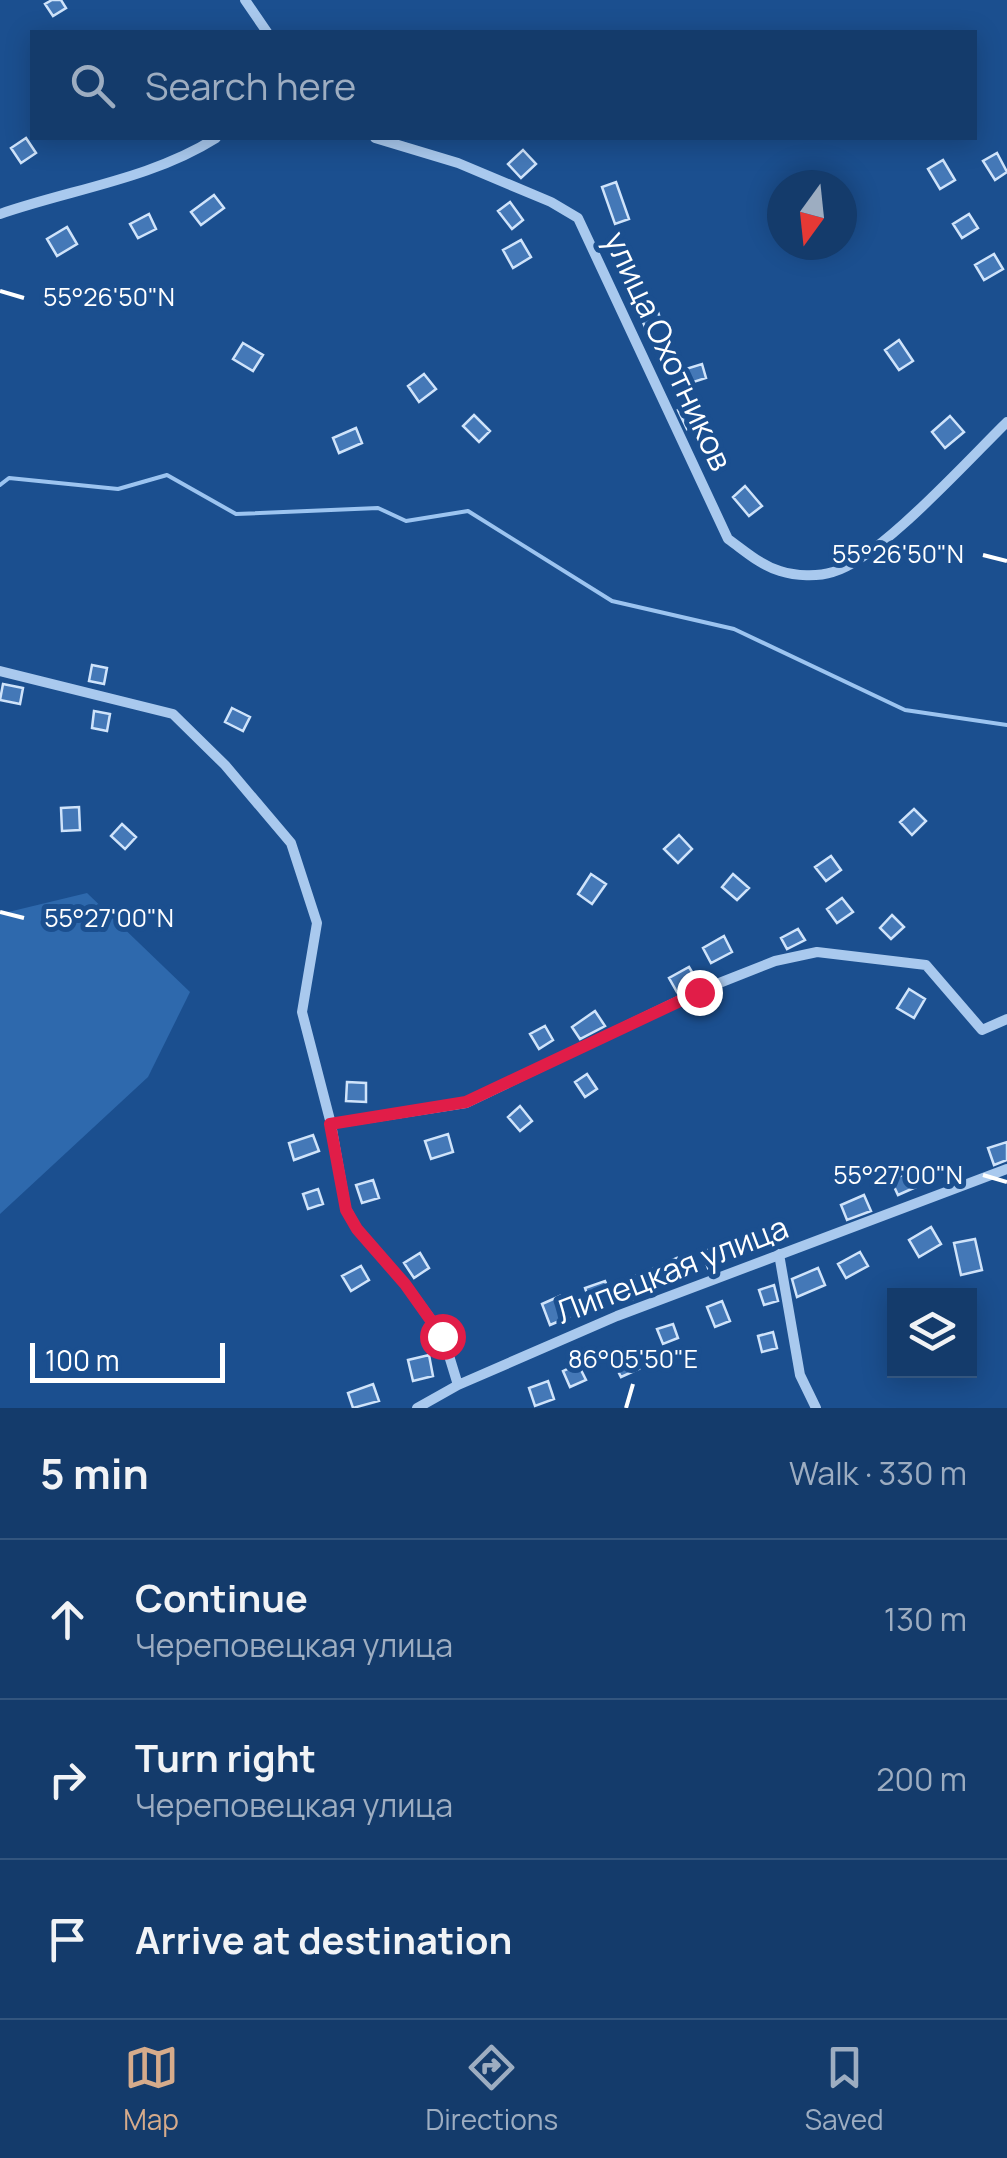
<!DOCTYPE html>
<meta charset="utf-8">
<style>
:root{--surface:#143b6b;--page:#214673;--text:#f1f3f6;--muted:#9dadc1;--line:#33557e;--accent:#d6ab8b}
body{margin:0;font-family:Manrope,sans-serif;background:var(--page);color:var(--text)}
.controls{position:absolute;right:30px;bottom:30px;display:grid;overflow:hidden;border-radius:0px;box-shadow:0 5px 25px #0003}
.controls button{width:90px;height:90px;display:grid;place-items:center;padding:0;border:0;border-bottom:2px solid var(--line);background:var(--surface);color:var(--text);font:50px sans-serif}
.compass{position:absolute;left:767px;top:170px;width:90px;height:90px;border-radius:50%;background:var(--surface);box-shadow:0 5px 25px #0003;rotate:195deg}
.scale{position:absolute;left:30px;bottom:25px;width:195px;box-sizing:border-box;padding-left:10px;border:5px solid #fff;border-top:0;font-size:28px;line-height:35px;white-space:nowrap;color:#fff;-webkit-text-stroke:8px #1b4f8f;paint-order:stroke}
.stop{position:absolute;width:30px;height:30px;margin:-22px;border:8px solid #e11d48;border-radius:50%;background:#fff}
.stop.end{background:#e11d48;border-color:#fff;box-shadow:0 2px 10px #0008}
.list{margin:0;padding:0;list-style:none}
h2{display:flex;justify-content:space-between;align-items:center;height:130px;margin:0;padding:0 40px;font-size:42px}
h2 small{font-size:32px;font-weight:400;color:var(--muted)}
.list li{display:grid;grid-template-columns:65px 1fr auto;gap:30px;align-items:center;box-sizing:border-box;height:160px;padding:0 40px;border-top:2px solid var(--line)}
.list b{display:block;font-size:38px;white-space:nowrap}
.list p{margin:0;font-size:32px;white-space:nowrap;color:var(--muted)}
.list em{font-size:32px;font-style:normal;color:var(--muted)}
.icon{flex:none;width:55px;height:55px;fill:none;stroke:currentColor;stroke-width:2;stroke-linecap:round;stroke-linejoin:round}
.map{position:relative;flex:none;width:1007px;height:1408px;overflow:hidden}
.search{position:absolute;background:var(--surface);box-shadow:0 5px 25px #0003;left:30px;right:30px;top:30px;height:110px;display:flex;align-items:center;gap:25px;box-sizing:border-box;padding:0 35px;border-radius:0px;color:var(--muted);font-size:38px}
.sheet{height:610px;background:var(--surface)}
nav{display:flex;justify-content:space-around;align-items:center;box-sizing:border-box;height:140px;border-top:2px solid var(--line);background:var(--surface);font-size:28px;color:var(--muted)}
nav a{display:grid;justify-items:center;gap:5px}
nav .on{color:var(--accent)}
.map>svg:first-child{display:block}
.green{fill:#2e69ad}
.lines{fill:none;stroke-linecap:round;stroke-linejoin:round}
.stream{stroke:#9cc4f0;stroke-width:4}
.building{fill:#4478b7;stroke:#cfe3fa;stroke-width:2.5}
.street{stroke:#a9c9ee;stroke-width:10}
.route{stroke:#e11d48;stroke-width:12}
.ticks{fill:none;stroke:#fff;stroke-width:4}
.labels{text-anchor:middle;stroke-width:10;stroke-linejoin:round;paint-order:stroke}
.street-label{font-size:32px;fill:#fff;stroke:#1b4f8f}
.ticks-label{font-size:25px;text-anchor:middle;fill:#fff;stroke:#1b4f8f;stroke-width:10;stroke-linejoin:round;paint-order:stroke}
</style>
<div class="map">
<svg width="1007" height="1408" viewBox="0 0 1007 1408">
<rect width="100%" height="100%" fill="#1b4f8f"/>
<path class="green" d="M87,893L190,992L148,1077L0,1214V914Z"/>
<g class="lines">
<path class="stream" d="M0,485L9,478L118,489L167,475L236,514L378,508L406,521L468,511L612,601L734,629L905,710L1007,725"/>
</g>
<path class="building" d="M52,0H61L66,8L53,16L45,4Z
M26,138L36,153L21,163L11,148Z
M523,150L536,164L521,178L508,164Z
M997,153L1007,172L995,180L983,161Z
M943,160L955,180L940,189L928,169Z
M616,182L629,219L615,224L602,187Z
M214,195L224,208L201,225L191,212Z
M510,202L523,220L512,229L498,211Z
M149,214L156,229L138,238L130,224Z
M969,214L978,228L962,238L953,224Z
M67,227L77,244L57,256L47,239Z
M521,240L531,257L513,268L503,250Z
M994,254L1003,269L984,280L975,265Z
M655,303L662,324L646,330L638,309Z
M899,340L913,361L899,370L885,350Z
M243,343L263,355L253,371L233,359Z
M702,364L706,378L681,386L676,372Z
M424,374L436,389L419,402L408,386Z
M693,403L702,422L687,429L678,410Z
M474,415L490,431L479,442L463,426Z
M950,416L964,432L945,448L932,432Z
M356,428L362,443L339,453L333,438Z
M745,486L762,506L749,516L733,497Z
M92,665L107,668L104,684L89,681Z
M3,684L23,688L20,704L0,700Z
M232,708L250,717L243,731L225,722Z
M94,711L110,714L107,731L92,728Z
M79,807L80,830L62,831L61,808Z
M914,809L926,821L912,835L900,822Z
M122,824L136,837L125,849L111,836Z
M679,835L692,849L678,863L664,849Z
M831,856L841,870L826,881L815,867Z
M591,874L606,884L592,904L578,894Z
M733,874L749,888L737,900L722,887Z
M842,898L853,912L837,923L827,909Z
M892,915L904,927L891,939L880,928Z
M798,929L805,940L787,949L781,938Z
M724,936L732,952L711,963L703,948Z
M689,967L698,982L677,992L669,978Z
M909,989L925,999L914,1018L897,1008Z
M595,1011L605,1026L580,1039L572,1027Z
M545,1026L553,1040L539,1049L530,1034Z
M587,1074L597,1089L585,1097L575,1082Z
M347,1082L366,1083V1102L346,1101Z
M520,1106L532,1121L520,1131L508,1117Z
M448,1134L453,1152L431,1159L425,1141Z
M313,1135L319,1151L294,1160L289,1143Z
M1007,1142V1160L994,1165L988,1148Z
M909,1172L916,1187L898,1195L891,1180Z
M373,1180L379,1198L362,1203L356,1185Z
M318,1189L323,1204L308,1209L303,1194Z
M864,1195L871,1211L847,1220L841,1205Z
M931,1227L941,1244L919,1257L909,1240Z
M975,1239L982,1270L961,1275L954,1243Z
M722,1245L728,1260L708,1268L702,1252Z
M860,1252L868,1266L846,1278L838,1264Z
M420,1253L429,1268L414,1278L404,1263Z
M677,1258L683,1272L631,1300L628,1295L592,1308L585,1288L605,1281L608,1288Z
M361,1266L369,1280L351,1291L342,1276Z
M818,1268L825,1285L797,1297L792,1279Z
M774,1285L778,1301L764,1305L759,1290Z
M560,1296L569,1317L550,1325L542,1304Z
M722,1301L730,1321L715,1327L707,1307Z
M673,1324L678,1338L663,1344L657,1329Z
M773,1332L777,1348L762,1352L758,1336Z
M630,1351L639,1369L621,1377L612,1359Z
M429,1355L433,1376L413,1381L408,1360Z
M578,1364L586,1380L570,1387L563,1371Z
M548,1381L554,1399L535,1406L529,1388Z
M373,1384L379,1401L353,1408L348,1393Z"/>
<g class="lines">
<path class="street" d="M245,0L267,32
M375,138L458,163L551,202L578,218L728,539C745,551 760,565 780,571C796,576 817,577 833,572C878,560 970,458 1007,422
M0,214C72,189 151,179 216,138
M0,671L173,714L225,765L291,843L317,923L302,1012L331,1124
M779,1254L800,1375L816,1408
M458,1385L443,1336L405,1284L357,1229L346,1209L331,1124L466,1103L699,991L775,961L817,952L926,965L982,1030L1007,1019
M417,1408L458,1385L617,1316L1007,1169"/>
</g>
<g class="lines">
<path class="route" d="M442,1336L405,1284L357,1229L346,1210L330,1124L466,1102L699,992"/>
</g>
<path class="ticks" d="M0,291L24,298M983,555L1007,561M0,912L24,918M983,1175L1007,1182M626,1408L633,1384"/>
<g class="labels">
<g class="street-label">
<text transform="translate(668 351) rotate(65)" y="11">улица Охотников</text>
<text transform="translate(672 1270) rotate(-21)" y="11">Липецкая улица</text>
</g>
</g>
<g class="ticks-label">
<text x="109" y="306">55°26'50"N</text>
<text x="898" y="563">55°26'50"N</text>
<text x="109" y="927">55°27'00"N</text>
<text x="898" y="1184">55°27'00"N</text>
<text x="633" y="1368">86°05'50"E</text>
</g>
</svg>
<div class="controls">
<button><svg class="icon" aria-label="layers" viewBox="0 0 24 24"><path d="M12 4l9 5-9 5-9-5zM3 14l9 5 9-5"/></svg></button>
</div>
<svg class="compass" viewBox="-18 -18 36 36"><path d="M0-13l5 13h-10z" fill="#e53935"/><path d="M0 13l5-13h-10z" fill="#9dadc1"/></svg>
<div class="scale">100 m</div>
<div class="stop" style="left:442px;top:1336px"></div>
<div class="stop end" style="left:699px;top:992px"></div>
<div class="search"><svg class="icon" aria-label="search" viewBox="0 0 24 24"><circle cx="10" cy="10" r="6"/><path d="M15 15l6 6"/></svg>Search here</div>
</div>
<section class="sheet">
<h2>5 min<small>Walk · 330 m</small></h2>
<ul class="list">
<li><svg class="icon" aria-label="ahead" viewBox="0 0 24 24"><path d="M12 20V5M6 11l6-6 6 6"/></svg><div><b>Continue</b><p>Череповецкая улица</p></div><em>130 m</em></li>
<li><svg class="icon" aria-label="right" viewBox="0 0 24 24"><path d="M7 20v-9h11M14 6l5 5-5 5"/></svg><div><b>Turn right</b><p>Череповецкая улица</p></div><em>200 m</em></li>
<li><svg class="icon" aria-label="arrive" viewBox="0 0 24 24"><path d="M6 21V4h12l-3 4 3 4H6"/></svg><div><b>Arrive at destination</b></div></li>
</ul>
</section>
<nav>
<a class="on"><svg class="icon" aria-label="map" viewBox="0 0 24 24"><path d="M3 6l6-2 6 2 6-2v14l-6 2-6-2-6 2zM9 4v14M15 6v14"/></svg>Map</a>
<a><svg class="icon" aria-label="directions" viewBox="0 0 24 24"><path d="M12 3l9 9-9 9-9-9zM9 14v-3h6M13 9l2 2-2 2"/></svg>Directions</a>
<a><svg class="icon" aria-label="saved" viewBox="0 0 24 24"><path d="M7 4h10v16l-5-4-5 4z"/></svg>Saved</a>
</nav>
